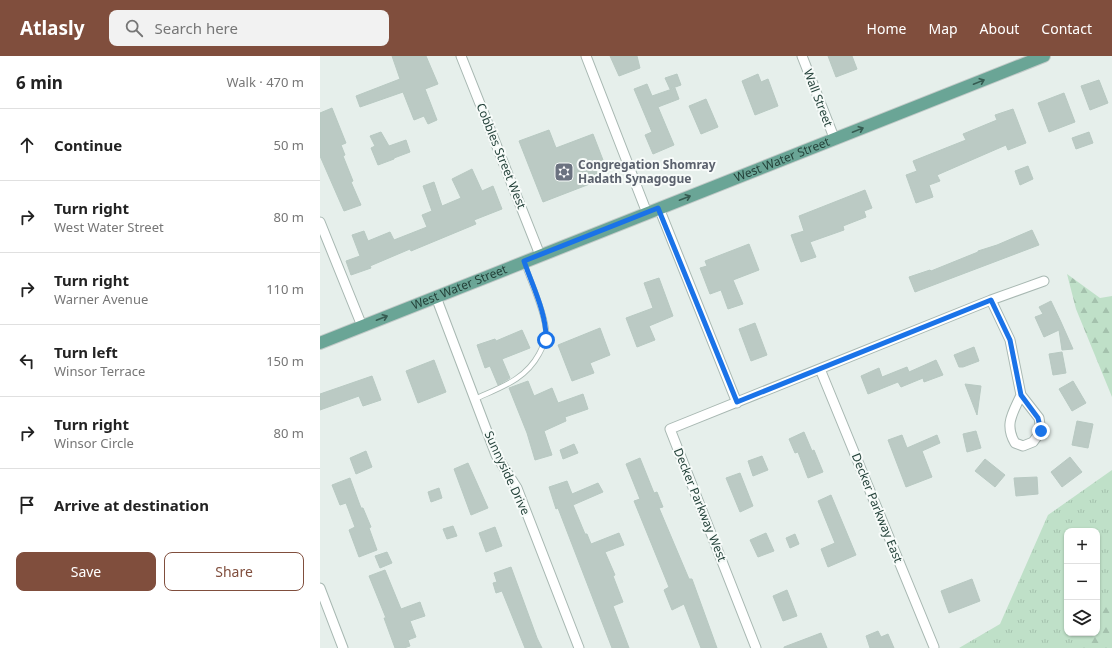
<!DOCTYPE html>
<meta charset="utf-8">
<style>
:root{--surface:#fff;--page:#f2f2f2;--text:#222;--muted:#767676;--line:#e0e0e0;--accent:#804e3d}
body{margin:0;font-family:"Noto Sans",sans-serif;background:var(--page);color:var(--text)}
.controls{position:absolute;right:12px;bottom:12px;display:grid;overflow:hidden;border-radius:8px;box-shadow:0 1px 3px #0004}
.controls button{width:36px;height:36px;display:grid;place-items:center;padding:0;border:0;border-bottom:1px solid var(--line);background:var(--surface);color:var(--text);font:20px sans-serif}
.stop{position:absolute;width:12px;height:12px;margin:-9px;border:3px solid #1a73e8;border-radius:50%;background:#fff}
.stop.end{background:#1a73e8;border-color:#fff;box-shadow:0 1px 4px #0008}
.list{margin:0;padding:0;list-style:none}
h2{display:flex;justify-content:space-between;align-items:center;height:52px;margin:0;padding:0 16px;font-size:17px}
h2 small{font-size:13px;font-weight:400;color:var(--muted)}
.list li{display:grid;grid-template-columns:26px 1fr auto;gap:12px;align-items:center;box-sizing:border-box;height:72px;padding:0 16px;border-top:1px solid var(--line)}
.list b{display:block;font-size:15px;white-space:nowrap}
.list p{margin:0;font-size:13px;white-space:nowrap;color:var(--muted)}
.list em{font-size:13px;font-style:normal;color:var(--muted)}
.actions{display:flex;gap:8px;padding:12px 16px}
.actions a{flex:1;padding:9px 0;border:1px solid var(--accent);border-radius:8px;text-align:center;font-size:14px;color:var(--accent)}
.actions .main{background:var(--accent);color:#fff}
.icon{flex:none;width:22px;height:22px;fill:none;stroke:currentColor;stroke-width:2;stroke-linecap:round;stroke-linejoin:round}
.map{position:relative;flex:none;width:792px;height:592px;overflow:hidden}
header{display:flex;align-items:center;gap:24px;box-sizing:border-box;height:56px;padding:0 20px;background:var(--accent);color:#fff}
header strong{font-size:19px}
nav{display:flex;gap:22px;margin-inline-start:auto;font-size:14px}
.search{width:280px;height:36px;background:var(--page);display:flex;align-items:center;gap:10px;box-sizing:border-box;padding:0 14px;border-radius:8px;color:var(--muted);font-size:15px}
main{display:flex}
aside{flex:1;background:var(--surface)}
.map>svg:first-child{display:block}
.grass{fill:url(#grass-tufts);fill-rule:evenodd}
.forest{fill:url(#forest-firs)}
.building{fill:#bbcac4;stroke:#b8c9c2}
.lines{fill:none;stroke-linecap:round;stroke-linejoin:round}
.service-casing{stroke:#a8b8b2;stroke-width:6}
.minor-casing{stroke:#a8b8b2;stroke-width:11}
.primary-casing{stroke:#c2cac8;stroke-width:14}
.service{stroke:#fff;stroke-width:4.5}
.minor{stroke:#fff;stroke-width:9}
.primary{stroke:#6aa596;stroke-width:12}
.oneway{stroke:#365b51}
.route{stroke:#1a73e8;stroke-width:5}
.labels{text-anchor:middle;stroke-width:4;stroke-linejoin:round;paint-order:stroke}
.street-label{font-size:12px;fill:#24423a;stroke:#f7fbf9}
.worship-label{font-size:12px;font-weight:bold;fill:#5b616d;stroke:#f7fbf9;text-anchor:start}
</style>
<header>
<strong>Atlasly</strong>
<div class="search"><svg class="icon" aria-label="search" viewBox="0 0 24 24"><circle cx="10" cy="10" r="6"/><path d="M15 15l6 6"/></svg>Search here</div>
<nav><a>Home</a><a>Map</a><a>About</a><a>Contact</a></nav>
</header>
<main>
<aside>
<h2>6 min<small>Walk · 470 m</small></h2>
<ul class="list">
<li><svg class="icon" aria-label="ahead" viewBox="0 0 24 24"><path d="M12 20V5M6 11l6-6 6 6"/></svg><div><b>Continue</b></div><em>50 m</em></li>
<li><svg class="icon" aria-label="right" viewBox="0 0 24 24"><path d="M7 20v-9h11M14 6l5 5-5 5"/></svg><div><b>Turn right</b><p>West Water Street</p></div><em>80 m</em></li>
<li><svg class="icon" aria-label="right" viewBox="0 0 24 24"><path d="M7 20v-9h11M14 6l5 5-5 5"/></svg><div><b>Turn right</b><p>Warner Avenue</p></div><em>110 m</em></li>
<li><svg class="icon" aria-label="left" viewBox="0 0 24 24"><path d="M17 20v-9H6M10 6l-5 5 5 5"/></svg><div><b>Turn left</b><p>Winsor Terrace</p></div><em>150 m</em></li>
<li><svg class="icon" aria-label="right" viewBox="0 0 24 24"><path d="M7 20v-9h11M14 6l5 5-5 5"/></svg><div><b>Turn right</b><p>Winsor Circle</p></div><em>80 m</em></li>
<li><svg class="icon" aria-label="arrive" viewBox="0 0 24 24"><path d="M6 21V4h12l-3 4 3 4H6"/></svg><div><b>Arrive at destination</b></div></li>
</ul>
<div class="actions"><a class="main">Save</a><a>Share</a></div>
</aside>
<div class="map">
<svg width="792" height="592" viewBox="0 0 792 592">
<defs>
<pattern id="grass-tufts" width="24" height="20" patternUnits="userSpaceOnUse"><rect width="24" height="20" fill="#bfe0c8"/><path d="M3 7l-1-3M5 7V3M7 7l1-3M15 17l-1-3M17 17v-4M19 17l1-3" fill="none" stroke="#a4c1ad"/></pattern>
<pattern id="forest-firs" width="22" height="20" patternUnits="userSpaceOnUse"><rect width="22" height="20" fill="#bfe0c8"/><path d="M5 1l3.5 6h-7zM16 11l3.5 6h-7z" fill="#a4c1ad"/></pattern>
</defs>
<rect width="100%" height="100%" fill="#e6efeb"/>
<path class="grass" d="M792,414V592H639L680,568L728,459ZM747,475H777V577H747Z"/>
<path class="forest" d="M747,218L780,242L792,240V341L756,253Z
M792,537V592H755L763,577H777V550Z"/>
<path class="building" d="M72,0H106L118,28L105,33L117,64L108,68L104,60L94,64L83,36L40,51L36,40L80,23Z
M290,0H317L320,12L299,20Z
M508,0H532L537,13L516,21Z
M357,18L361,29L350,33L345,22Z
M438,18L441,26L448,23L458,50L435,59L422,25Z
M779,24L788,47L770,54L761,30Z
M327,28L332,40L355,32L359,43L338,51L354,89L333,98L325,79L332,76L314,33Z
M744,37L755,66L729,76L718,47Z
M386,43L398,71L381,78L369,50Z
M12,52L26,87L21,89L25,99L23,100L33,125L31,126L41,149L24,155L0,100V57Z
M693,53L706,87L688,94L686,89L617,119L620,125L609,129L613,141L596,147L586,119L597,115L593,105L646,84L643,78L677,64L675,59Z
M229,74L236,92L273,78L283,104L274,108L280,124L223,146L199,85Z
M61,76L69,90L86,84L90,96L74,102V103L58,109L51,92L55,90L50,80Z
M769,76L773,87L756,93L752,82Z
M708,110L713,123L700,129L695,115Z
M152,113L162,135L173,130L182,153L154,164L156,168L91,195L90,193L50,210L51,212L31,219L26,205L40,200L32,179L44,175L48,185L70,176L74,184L107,171L102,159L112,155L103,130L114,126L122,150L141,142L132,123Z
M545,134L552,152L544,155L546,161L523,170L524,174L490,186L496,201L481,206L471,179L484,175L479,160Z
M712,174L719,189L595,236L589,221L610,214L611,215L658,196V195L677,189Z
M429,188L439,214L413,224L423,248L408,253L401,234L390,238L380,212L387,210L385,205Z
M339,222L353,260L329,270L335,284L317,291L306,262L333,252L324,227Z
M731,245L741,266L753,293L742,294L739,274L724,281L715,261L723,258L719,251Z
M435,267L447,299L431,305L419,273Z
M280,272L290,299L270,307L274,317L252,325L238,289Z
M202,274L210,292L182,303L190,322L178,329L170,310L165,312L157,289L175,283L176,285Z
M654,291L659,305L643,311H639L634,299Z
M742,296L746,317L733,319L729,298Z
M114,304L126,336L98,347L86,315Z
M616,304L623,319L604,326L603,322L581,331L578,326L548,338L541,320L559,312L562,321L587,311L589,316Z
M52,320L61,344L43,350L39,340L0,354V338Z
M208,325L214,340L232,332L238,347L263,338L268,353L245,361L246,365L224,375L232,399L215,404L207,377L189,332Z
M753,325L766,347L752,355L739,333Z
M645,328L661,330L657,359Z
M757,365L773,368L768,392L752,389Z
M656,375L661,392L647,396L643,378Z
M484,376L492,395L494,394L503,416L488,422L478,396L475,397L469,383Z
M582,379L587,392L617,379L620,387L602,395L612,421L586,431L568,384Z
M254,388L258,397L243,403L240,394Z
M46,395L52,411L36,418L30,402Z
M442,400L448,414L433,420L428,405Z
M750,401L762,416L742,431L731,416Z
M320,402L334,437L337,436L343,451L339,452L369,523H372L397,592H381L364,548L352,554L344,534L349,531L314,445L320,443L306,408Z
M665,403L685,419L675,431L655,415Z
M148,407L168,452L151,459L134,413Z
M420,417L433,450L420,456L406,422Z
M717,421L718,438L696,440L694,422Z
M30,422L41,452H43L51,471L49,472L57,494L39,501L29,474L35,471L26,447L20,449L12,429Z
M247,425L252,438L278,427L283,436L253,449L265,478H267L271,488L299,477L304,489L285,496L295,519L293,520L303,546L293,550L309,592H292L238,452L236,453L229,431Z
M119,432L122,442L111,446L108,436Z
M511,439L536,499L508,511L501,493L515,487L498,445Z
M133,470L137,480L127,483L123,473Z
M175,471L182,490L166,496L159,477Z
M446,477L454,495L438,501L430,484Z
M475,478L479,488L470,492L466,482Z
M67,496L72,507L60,512L55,500Z
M191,511L217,582L222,592H205L182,535L176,537L173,527L177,526L174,517Z
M65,514L81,553L100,546L105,560L90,565L96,581L88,584L90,590L84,592H75L64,562H66L49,520Z
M652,523L660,545L629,557L621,535Z
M467,534L477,560L463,565L453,540Z
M558,575L561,581L568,578L574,592H550L546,580Z
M501,577L507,592H464V591Z"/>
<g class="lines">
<g class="service-casing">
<path id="service" d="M155,343C181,331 205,324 219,298C223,290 227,283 226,274C224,254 211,227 204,207"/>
</g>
<g class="minor-casing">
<path id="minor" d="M141,0L220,199
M266,0L327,157
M482,0L515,84
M339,152L417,347
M0,166L42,270
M116,241L176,399L197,432L259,592
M671,244L690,284L701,339
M500,313L614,591
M701,339L719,362L721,375L713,386L703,390L695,387C684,368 693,357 701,339Z
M0,532L23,592
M436,592L350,373L671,244L724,225"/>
</g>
<g class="primary-casing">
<g id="primary">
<path id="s1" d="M0,287C241,190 483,96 724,0"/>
</g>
</g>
<use href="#service" class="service"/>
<use href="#minor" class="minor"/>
<use href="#primary" class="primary"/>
</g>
<defs><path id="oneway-shaft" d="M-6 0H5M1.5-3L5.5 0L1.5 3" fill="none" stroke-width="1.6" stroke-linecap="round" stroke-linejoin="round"/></defs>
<g class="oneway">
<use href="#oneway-shaft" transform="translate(659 26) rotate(-22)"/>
<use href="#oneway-shaft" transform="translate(538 74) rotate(-22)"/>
<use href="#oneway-shaft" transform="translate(365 142) rotate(-21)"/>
<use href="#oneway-shaft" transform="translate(62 262) rotate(-21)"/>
</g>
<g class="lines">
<path class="route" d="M226,284C227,258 212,229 204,205L338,152L417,346L671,244L690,284L701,339L718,362L721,375"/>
</g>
<defs>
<g id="synagogue-square" transform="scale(1)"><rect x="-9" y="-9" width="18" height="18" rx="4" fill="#6b7280" stroke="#f7fbf9"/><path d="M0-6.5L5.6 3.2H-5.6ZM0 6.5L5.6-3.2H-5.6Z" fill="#fff"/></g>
</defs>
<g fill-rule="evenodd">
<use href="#synagogue-square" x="244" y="116"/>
</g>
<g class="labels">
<g class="street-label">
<text transform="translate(498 42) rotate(69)" y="4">Wall Street</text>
<text transform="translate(181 100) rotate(68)" y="4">Cobbles Street West</text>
<text dy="4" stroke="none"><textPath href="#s1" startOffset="497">West Water Street</textPath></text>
<text dy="4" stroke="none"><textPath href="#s1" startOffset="150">West Water Street</textPath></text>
<text transform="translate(187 417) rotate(65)" y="4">Sunnyside Drive</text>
<text transform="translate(380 449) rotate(68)" y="4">Decker Parkway West</text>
<text transform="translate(557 452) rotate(68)" y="4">Decker Parkway East</text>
</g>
<g class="worship-label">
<text x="258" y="113">Congregation Shomray<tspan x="258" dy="14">Hadath Synagogue</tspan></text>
</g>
</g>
</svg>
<div class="controls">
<button>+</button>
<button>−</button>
<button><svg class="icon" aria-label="layers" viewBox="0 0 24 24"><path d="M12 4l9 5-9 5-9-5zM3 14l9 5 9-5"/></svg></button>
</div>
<div class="stop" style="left:226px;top:284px"></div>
<div class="stop end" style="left:721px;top:375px"></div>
</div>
</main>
